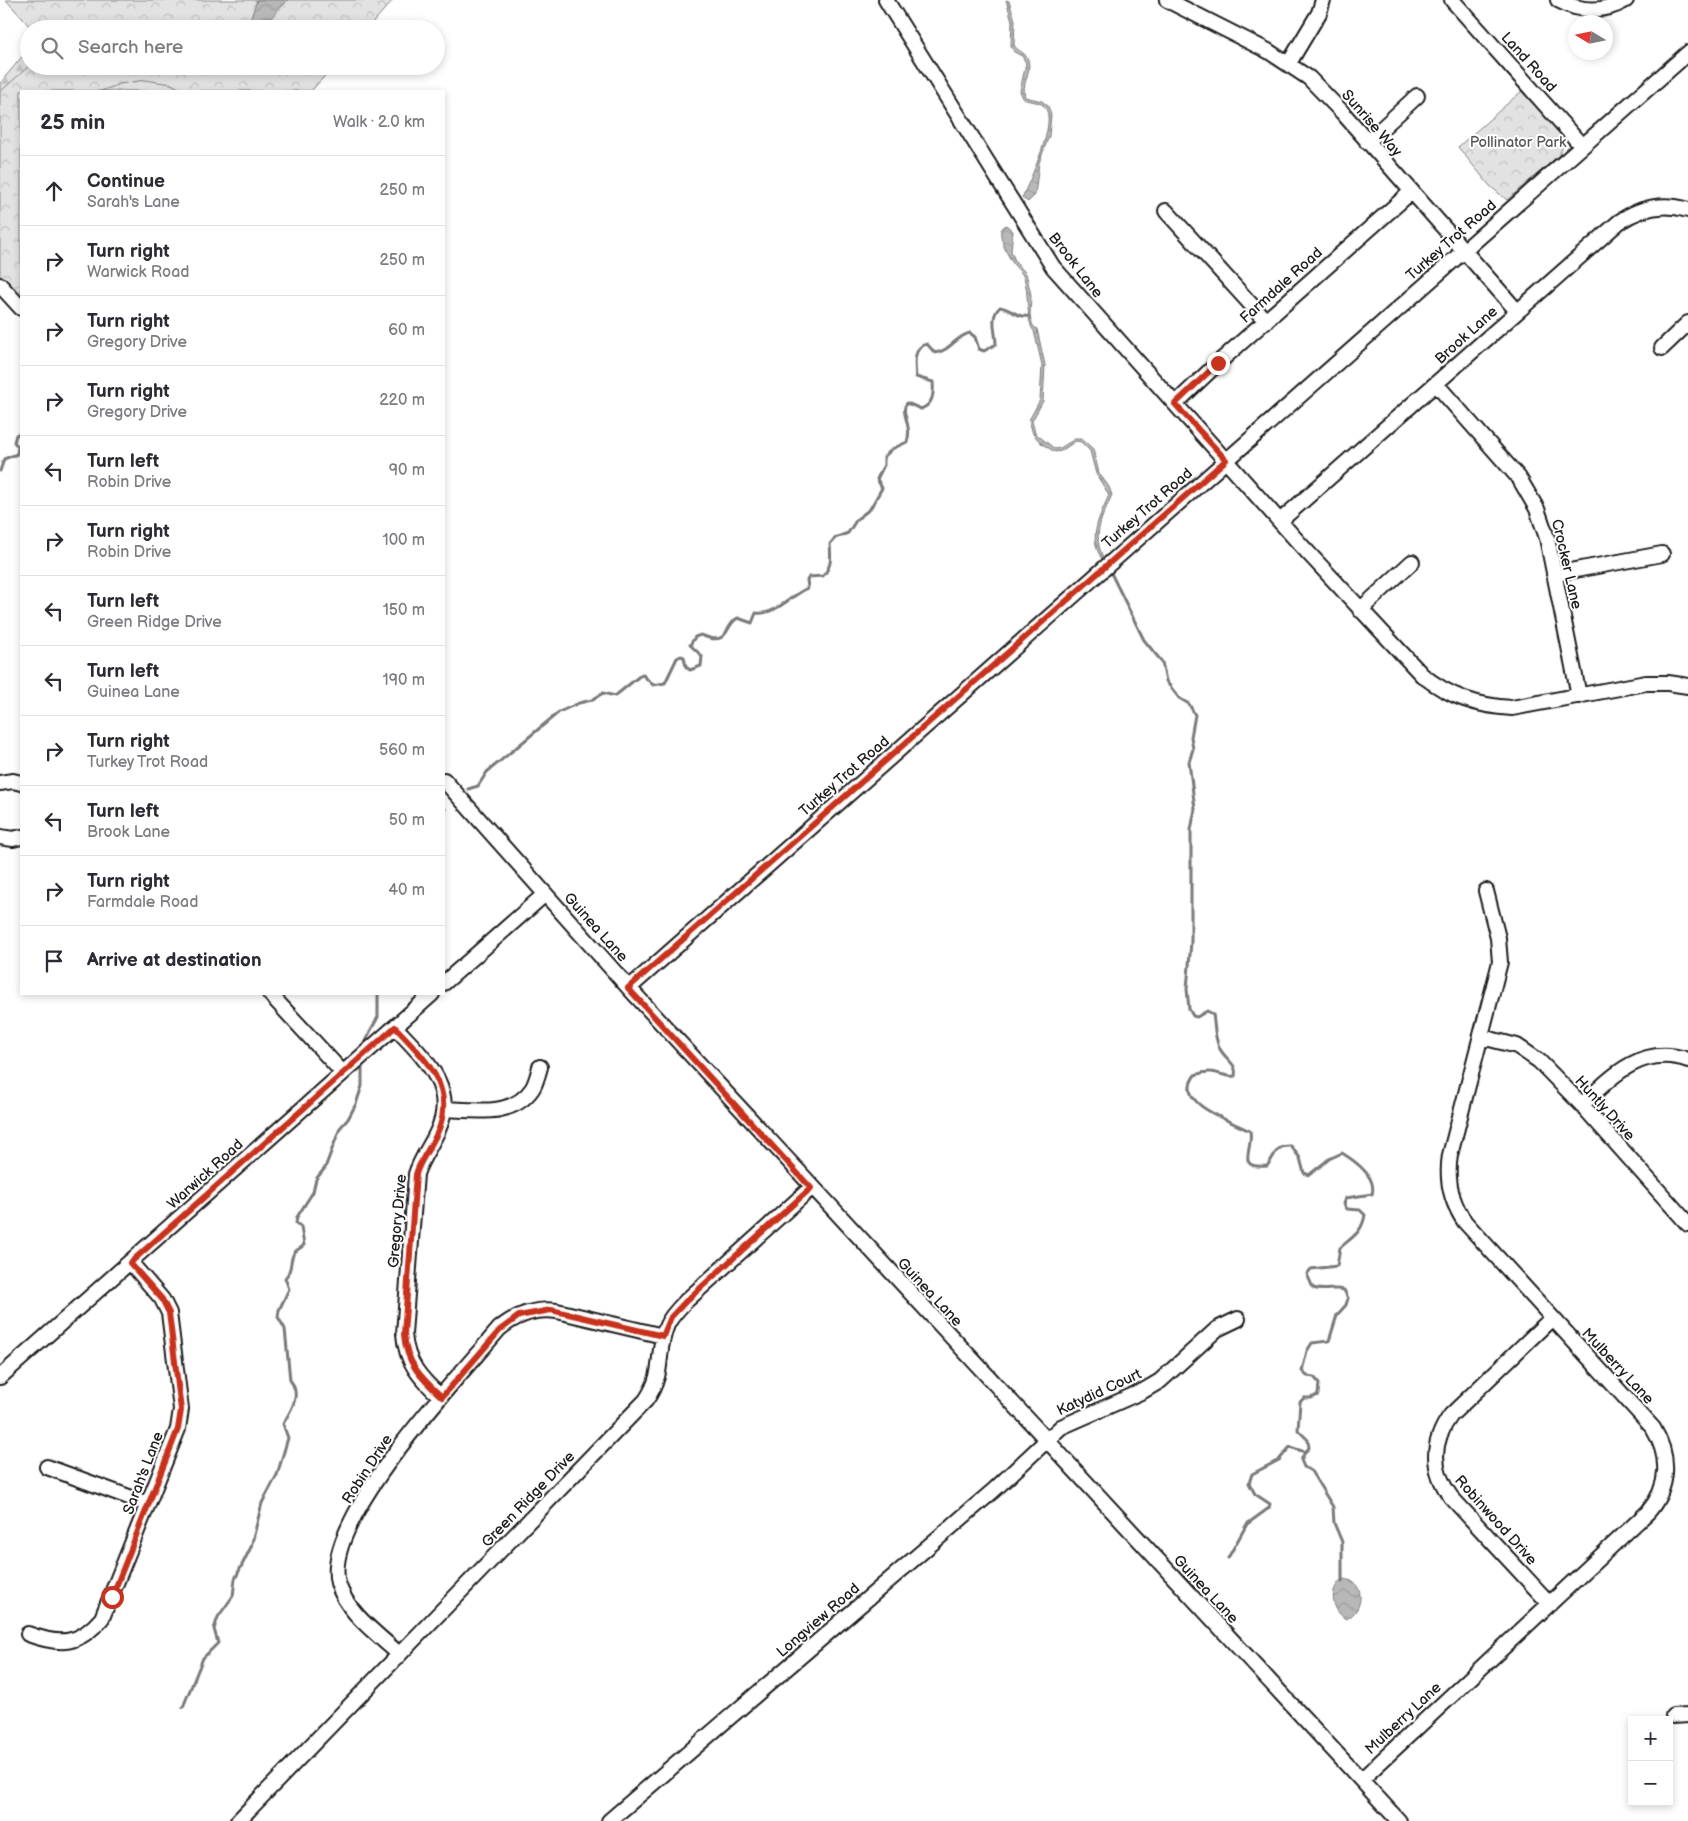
<!DOCTYPE html>
<meta charset="utf-8">
<style>
:root{--surface:#fff;--page:#f7f7f7;--text:#2b2b33;--muted:#7c7c81;--line:#e1e1e2}
body{margin:0;font-family:"Balsamiq Sans",sans-serif;background:var(--page);color:var(--text)}
.controls{position:absolute;right:15px;bottom:15px;display:grid;overflow:hidden;border-radius:0px;box-shadow:0 2px 8px #0003}
.controls button{width:45px;height:45px;display:grid;place-items:center;padding:0;border:0;border-bottom:1px solid var(--line);background:var(--surface);color:var(--text);font:25px sans-serif}
.compass{position:absolute;left:1568px;top:15px;width:45px;height:45px;border-radius:50%;background:var(--surface);box-shadow:0 2px 8px #0003;rotate:280deg}
.stop{position:absolute;width:15px;height:15px;margin:-11px;border:4px solid #c8321e;border-radius:50%;background:#fff}
.stop.end{background:#c8321e;border-color:#fff;box-shadow:0 1px 5px #0008}
.list{margin:0;padding:0;list-style:none}
h2{display:flex;justify-content:space-between;align-items:center;height:65px;margin:0;padding:0 20px;font-size:21px}
h2 small{font-size:16px;font-weight:400;color:var(--muted)}
.list li{display:grid;grid-template-columns:32px 1fr auto;gap:15px;align-items:center;box-sizing:border-box;height:70px;padding:0 20px;border-top:1px solid var(--line)}
.list b{display:block;font-size:19px;white-space:nowrap}
.list p{margin:0;font-size:16px;white-space:nowrap;color:var(--muted)}
.list em{font-size:16px;font-style:normal;color:var(--muted)}
.icon{flex:none;width:28px;height:28px;fill:none;stroke:currentColor;stroke-width:2;stroke-linecap:round;stroke-linejoin:round}
.map{position:relative;flex:none;width:1688px;height:1821px;overflow:hidden}
.search{position:absolute;background:var(--surface);box-shadow:0 2px 8px #0003;left:20px;top:20px;width:425px;height:55px;display:flex;align-items:center;gap:12px;box-sizing:border-box;padding:0 18px;border-radius:28px;color:var(--muted);font-size:19px}
.panel{position:absolute;background:var(--surface);box-shadow:0 2px 8px #0003;left:20px;top:90px;width:425px;height:905px;border-radius:0px}
.map>svg:first-child{display:block}
.forest{fill:url(#forest-firs);stroke:#7f7f7f}
.park{fill:url(#park-crowns);stroke:#7f7f7f}
.pitch{fill:#e2e2e2;stroke:#7f7f7f}
.water{fill:url(#water-waves);stroke:#7a7a7a}
.lines{fill:none;stroke-linecap:round;stroke-linejoin:round}
.stream{stroke:#7a7a7a;stroke-width:3}
.minor-casing{stroke:#1c1c1c;stroke-width:18}
.minor{stroke:#fff;stroke-width:14}
.route{stroke:#c8321e;stroke-width:6}
.labels{text-anchor:middle;stroke-width:4;stroke-linejoin:round;paint-order:stroke}
.street-label{font-size:15px;fill:#1c1c1c;stroke:#fff}
.park-label{font-size:15px;fill:#575757;stroke:#fff}
</style>
<div class="map">
<svg width="1688" height="1821" viewBox="0 0 1688 1821">
<defs>
<pattern id="forest-firs" width="22" height="20" patternUnits="userSpaceOnUse" patternTransform="scale(1.25)"><rect width="22" height="20" fill="#e2e2e2"/><path d="M5 1l3.5 6h-7zM16 11l3.5 6h-7z" fill="#c1c1c1"/></pattern>
<pattern id="park-crowns" width="20" height="18" patternUnits="userSpaceOnUse" patternTransform="scale(1.25)"><rect width="20" height="18" fill="#e2e2e2"/><path d="M2 6a3 3 0 1 1 6 0M12 15a3 3 0 1 1 6 0" fill="none" stroke="#c1c1c1"/></pattern>
<pattern id="water-waves" width="16" height="10" patternUnits="userSpaceOnUse" patternTransform="scale(1.25)"><rect width="16" height="10" fill="#b8b8b8"/><path d="M0 5q4-4 8 0t8 0" fill="none" stroke="#9e9e9e"/></pattern>
</defs>
<rect width="100%" height="100%" fill="#fff"/>
<filter id="ink" filterUnits="userSpaceOnUse"><feTurbulence type="fractalNoise" baseFrequency=".02" numOctaves="2"/><feDisplacementMap in="SourceGraphic" scale="10" xChannelSelector="R" yChannelSelector="G"/><feConvolveMatrix kernelMatrix="1 2 1 2 8 2 1 2 1" color-interpolation-filters="sRGB"/></filter>
<g filter="url(#ink)">
<path class="forest" d="M29,41V66L0,98V83L26,52Z"/>
<path class="park" d="M6,0H393L367,29H32Z
M29,66H334L311,91H21V300L0,276V92Z
M1523,90L1561,135L1562,149L1558,156L1507,200L1490,186L1458,147Z"/>
<path class="pitch" d="M145,80L171,84L185,91H101L120,84Z"/>
<path class="water" d="M257,0H288L260,29H251L250,20Z
M1006,0L1009,1L1015,20L1014,45C1018,52 1026,52 1028,60C1032,72 1021,84 1025,97L1042,101L1048,106L1051,115L1049,136L1039,163L1035,195L1028,202L1022,198C1029,181 1059,121 1044,106C1038,100 1029,103 1023,98L1020,91L1026,63L1022,56L1014,52L1011,47L1012,21Z
M1006,225L1013,231L1011,251L1016,263L1026,273L1031,295L1030,316L1033,326L1037,329L1045,365L1043,401L1032,421L1035,433L1055,449L1060,448L1075,439H1082L1093,449L1099,473L1109,487L1112,495C1102,517 1092,534 1103,557L1102,559C1087,537 1100,516 1109,495L1096,474L1090,451L1081,442L1076,441L1061,451L1055,452L1042,444L1033,434L1029,420L1040,400L1042,365L1034,331C1026,323 1029,293 1024,278C1022,272 1018,270 1014,265C1008,256 999,240 1001,229Z
M1342,1579C1366,1579 1365,1611 1346,1619C1332,1611 1328,1590 1342,1579Z"/>
<g class="lines">
<path class="stream" d="M206,73L211,66
M0,471L4,459L17,454L18,447L14,442L16,435L21,433
M1110,571L1144,640L1162,662L1166,681L1179,698L1189,704L1195,715L1191,737L1193,749L1189,762L1195,809L1191,830V942L1187,989L1189,1009L1193,1016L1197,1017L1207,1011L1213,1014C1215,1027 1214,1037 1220,1049C1225,1059 1238,1064 1235,1076C1221,1078 1216,1067 1195,1075C1172,1104 1232,1121 1250,1131C1254,1150 1234,1169 1267,1166C1276,1155 1275,1145 1291,1146L1300,1158L1304,1173L1309,1175L1329,1159L1342,1153C1355,1161 1377,1177 1372,1194L1346,1198L1344,1204L1347,1209L1360,1210L1365,1215C1362,1233 1352,1237 1340,1248L1337,1266L1311,1269L1307,1274L1313,1288C1323,1292 1333,1287 1344,1290L1348,1298L1346,1305L1337,1315L1329,1341L1312,1343L1307,1351L1302,1371L1307,1376L1314,1377L1319,1383L1318,1395L1311,1398H1304L1300,1402L1298,1430L1308,1440L1309,1448L1305,1452L1290,1447L1279,1460L1252,1474L1249,1483L1255,1494L1270,1504L1269,1508L1247,1524L1228,1558
M468,789L478,786L487,772L559,712L579,703L592,700L603,693L615,696L642,674L653,685L665,683L677,658L681,656L684,657L686,667L690,670L701,666L702,656L690,645L695,637L701,635C731,648 724,624 738,618L752,623L756,613C775,616 791,595 808,588L807,580L809,577L823,576C832,566 831,558 830,544L835,538L848,533L857,519L870,509L882,488L877,479L884,465V457L892,449L907,442C913,425 899,412 907,403L921,409C933,404 934,395 933,382L916,377C915,365 912,347 927,344L935,353C950,351 956,336 970,333L975,337L979,349L984,351L996,344C996,332 989,317 1000,307C1012,309 1017,318 1029,316
M444,810L445,809
M364,1043L378,1017V994
M1305,1452L1301,1460L1304,1467L1311,1471L1333,1507L1334,1523L1342,1542V1582
M183,1707L203,1658L218,1643L214,1629L218,1617L233,1596L235,1579L251,1547L262,1503L277,1475L288,1438L283,1424C291,1410 302,1395 290,1380L285,1329L278,1317L279,1310L289,1289L285,1278C293,1270 289,1261 294,1253C296,1250 301,1248 304,1245L301,1227L296,1223L297,1217L313,1192L316,1179L325,1168L340,1128L348,1119L356,1104L362,1086V1065L365,1062"/>
<g class="minor-casing">
<path id="minor" d="M886,0L1053,267L1300,544L1422,675C1450,697 1477,706 1512,708L1646,683H1668L1688,686
M1167,0L1268,51L1309,78L1342,112L1517,311
M1452,0L1582,146
M1558,0C1580,12 1604,13 1626,0
M1289,63L1319,13L1323,0
M1367,142L1417,96
M1166,211L1266,321
M0,285L21,308
M1662,348L1688,323
M1436,384L1519,478L1537,509L1547,538L1579,696
M1175,404L1218,363L1411,192
M1280,521L1619,222C1641,207 1663,202 1688,210
M1554,574L1662,554
M1360,610L1412,562
M444,780L629,988L1399,1821
M0,783L13,781L21,783
M0,837L13,839L21,837
M444,983L545,894
M629,988L1688,53
M270,994L343,1073
M395,1027C422,1056 458,1087 438,1130C431,1146 421,1158 416,1174L404,1334C406,1363 421,1379 441,1397
M1482,1037L1517,1046L1539,1061L1582,1105L1688,1224
M1582,1105C1612,1076 1642,1044 1688,1060
M444,1109C474,1110 512,1118 532,1089C536,1083 538,1074 540,1067
M0,1377L432,994
M47,1467L148,1504
M1550,1604L1451,1497C1431,1470 1431,1442 1451,1415L1552,1318
M28,1634C61,1646 79,1645 102,1618L178,1429L181,1409L169,1313L162,1299L131,1263
M399,1654C377,1634 346,1612 338,1583C321,1520 459,1377 499,1329C516,1315 535,1308 557,1311L663,1336
M1673,1716L1688,1715
M1361,1780L1648,1512C1670,1486 1670,1456 1653,1428L1465,1222C1451,1202 1446,1180 1450,1155L1500,962L1498,938L1486,891
M238,1821L646,1400C666,1371 655,1353 667,1325C671,1316 679,1308 686,1301L811,1188
M609,1821L994,1490L1061,1427L1143,1391L1160,1381L1217,1329L1238,1319"/>
</g>
<use href="#minor" class="minor"/>
</g>
</g>
<g class="lines" filter="url(#ink)">
<path class="route" d="M112,1597L178,1429L181,1410L169,1313L162,1299L130,1263L395,1027C422,1056 454,1084 440,1126C434,1144 421,1157 416,1174L404,1334C406,1363 421,1378 442,1397L500,1330L519,1316L551,1310L663,1336L671,1317L686,1301L811,1188L628,988L1226,460L1175,404L1218,363"/>
</g>
<g class="labels">
<g class="street-label">
<text transform="translate(1529 62) rotate(48)" y="5">Land Road</text>
<text transform="translate(1372 123) rotate(49)" y="5">Sunrise Way</text>
<text transform="translate(1451 240) rotate(-41)" y="5">Turkey Trot Road</text>
<text transform="translate(1076 265) rotate(52)" y="5">Brook Lane</text>
<text transform="translate(1281 285) rotate(-42)" y="5">Farmdale Road</text>
<text transform="translate(1466 335) rotate(-42)" y="5">Brook Lane</text>
<text transform="translate(1147 508) rotate(-41)" y="5">Turkey Trot Road</text>
<text transform="translate(1567 564) rotate(77)" y="5">Crocker Lane</text>
<text transform="translate(844 776) rotate(-41)" y="5">Turkey Trot Road</text>
<text transform="translate(596 927) rotate(48)" y="5">Guinea Lane</text>
<text transform="translate(1605 1108) rotate(48)" y="5">Huntly Drive</text>
<text transform="translate(205 1174) rotate(-42)" y="5">Warwick Road</text>
<text transform="translate(397 1221) rotate(-85)" y="5">Gregory Drive</text>
<text transform="translate(930 1292) rotate(47)" y="5">Guinea Lane</text>
<text transform="translate(1618 1366) rotate(47)" y="5">Mulberry Lane</text>
<text transform="translate(1099 1392) rotate(-25)" y="5">Katydid Court</text>
<text transform="translate(367 1469) rotate(-57)" y="5">Robin Drive</text>
<text transform="translate(143 1473) rotate(-69)" y="5">Sarah's Lane</text>
<text transform="translate(528 1499) rotate(-46)" y="5">Green Ridge Drive</text>
<text transform="translate(1496 1520) rotate(48)" y="5">Robinwood Drive</text>
<text transform="translate(1206 1589) rotate(47)" y="5">Guinea Lane</text>
<text transform="translate(818 1620) rotate(-41)" y="5">Longview Road</text>
<text transform="translate(1403 1718) rotate(-43)" y="5">Mulberry Lane</text>
</g>
<g class="park-label">
<text x="1518" y="147">Pollinator Park</text>
</g>
</g>
</svg>
<div class="controls">
<button>+</button>
<button>−</button>
</div>
<svg class="compass" viewBox="-18 -18 36 36"><path d="M0-13l5 13h-10z" fill="#e53935"/><path d="M0 13l5-13h-10z" fill="#7c7c81"/></svg>
<div class="stop" style="left:112px;top:1597px"></div>
<div class="stop end" style="left:1218px;top:363px"></div>
<div class="search"><svg class="icon" aria-label="search" viewBox="0 0 24 24"><circle cx="10" cy="10" r="6"/><path d="M15 15l6 6"/></svg>Search here</div>
<section class="panel">
<h2>25 min<small>Walk · 2.0 km</small></h2>
<ul class="list">
<li><svg class="icon" aria-label="ahead" viewBox="0 0 24 24"><path d="M12 20V5M6 11l6-6 6 6"/></svg><div><b>Continue</b><p>Sarah's Lane</p></div><em>250 m</em></li>
<li><svg class="icon" aria-label="right" viewBox="0 0 24 24"><path d="M7 20v-9h11M14 6l5 5-5 5"/></svg><div><b>Turn right</b><p>Warwick Road</p></div><em>250 m</em></li>
<li><svg class="icon" aria-label="right" viewBox="0 0 24 24"><path d="M7 20v-9h11M14 6l5 5-5 5"/></svg><div><b>Turn right</b><p>Gregory Drive</p></div><em>60 m</em></li>
<li><svg class="icon" aria-label="right" viewBox="0 0 24 24"><path d="M7 20v-9h11M14 6l5 5-5 5"/></svg><div><b>Turn right</b><p>Gregory Drive</p></div><em>220 m</em></li>
<li><svg class="icon" aria-label="left" viewBox="0 0 24 24"><path d="M17 20v-9H6M10 6l-5 5 5 5"/></svg><div><b>Turn left</b><p>Robin Drive</p></div><em>90 m</em></li>
<li><svg class="icon" aria-label="right" viewBox="0 0 24 24"><path d="M7 20v-9h11M14 6l5 5-5 5"/></svg><div><b>Turn right</b><p>Robin Drive</p></div><em>100 m</em></li>
<li><svg class="icon" aria-label="left" viewBox="0 0 24 24"><path d="M17 20v-9H6M10 6l-5 5 5 5"/></svg><div><b>Turn left</b><p>Green Ridge Drive</p></div><em>150 m</em></li>
<li><svg class="icon" aria-label="left" viewBox="0 0 24 24"><path d="M17 20v-9H6M10 6l-5 5 5 5"/></svg><div><b>Turn left</b><p>Guinea Lane</p></div><em>190 m</em></li>
<li><svg class="icon" aria-label="right" viewBox="0 0 24 24"><path d="M7 20v-9h11M14 6l5 5-5 5"/></svg><div><b>Turn right</b><p>Turkey Trot Road</p></div><em>560 m</em></li>
<li><svg class="icon" aria-label="left" viewBox="0 0 24 24"><path d="M17 20v-9H6M10 6l-5 5 5 5"/></svg><div><b>Turn left</b><p>Brook Lane</p></div><em>50 m</em></li>
<li><svg class="icon" aria-label="right" viewBox="0 0 24 24"><path d="M7 20v-9h11M14 6l5 5-5 5"/></svg><div><b>Turn right</b><p>Farmdale Road</p></div><em>40 m</em></li>
<li><svg class="icon" aria-label="arrive" viewBox="0 0 24 24"><path d="M6 21V4h12l-3 4 3 4H6"/></svg><div><b>Arrive at destination</b></div></li>
</ul>
</section>
</div>
